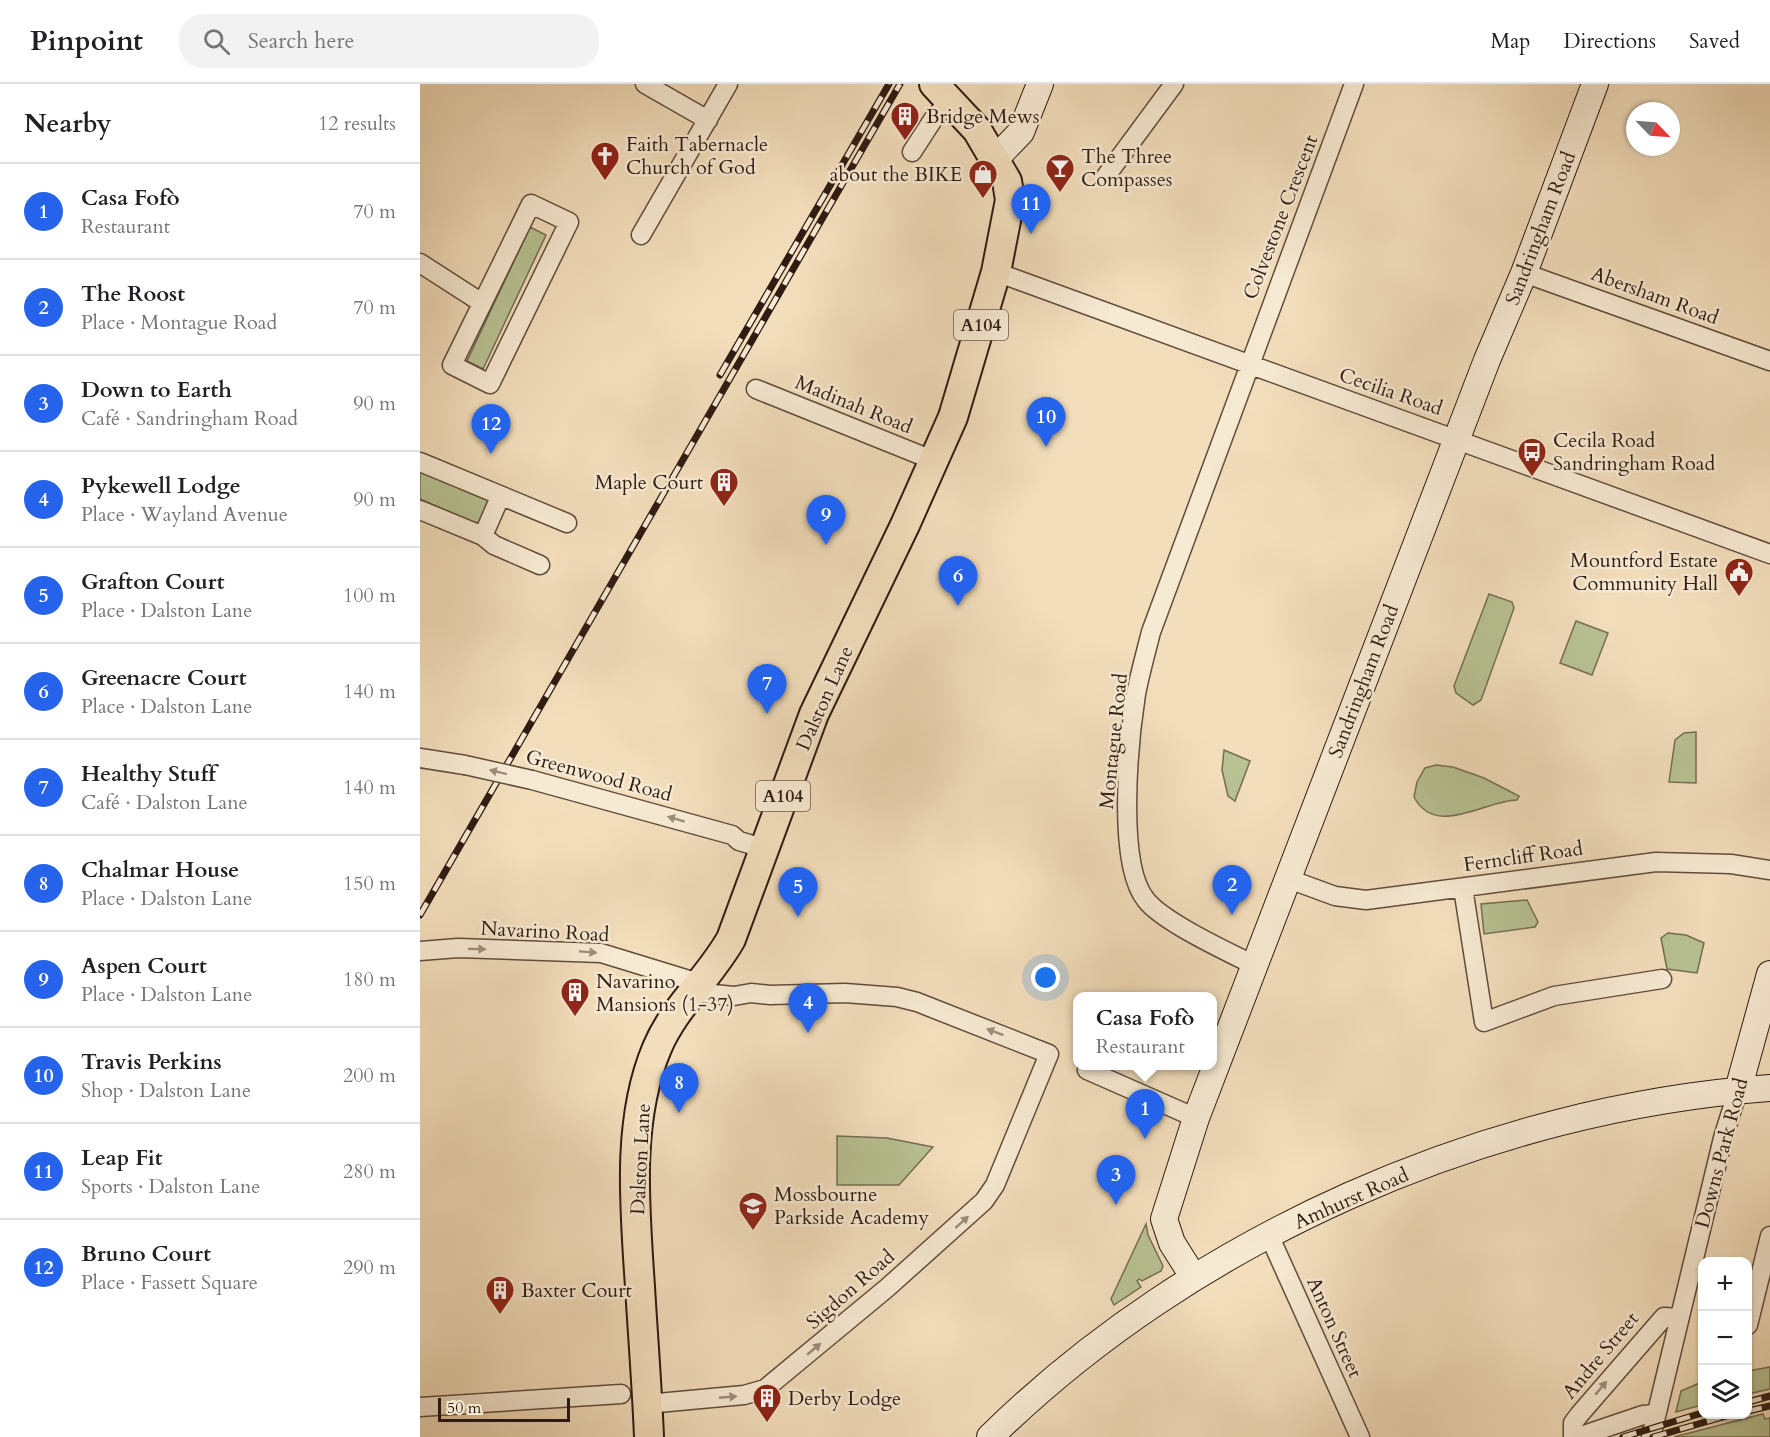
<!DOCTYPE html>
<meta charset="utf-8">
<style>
:root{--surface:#fff;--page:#f2f2f2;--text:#202124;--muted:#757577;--line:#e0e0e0;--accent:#2563eb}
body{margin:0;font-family:Cardo,serif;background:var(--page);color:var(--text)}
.controls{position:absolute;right:18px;bottom:18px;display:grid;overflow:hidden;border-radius:12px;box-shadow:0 2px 4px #0004}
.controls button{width:54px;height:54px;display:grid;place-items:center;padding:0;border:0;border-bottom:2px solid var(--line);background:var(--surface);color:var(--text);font:30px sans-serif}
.compass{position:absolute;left:1206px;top:18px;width:54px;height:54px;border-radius:50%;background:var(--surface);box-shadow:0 2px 4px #0004;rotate:115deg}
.scale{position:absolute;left:18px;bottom:15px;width:132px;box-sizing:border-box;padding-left:6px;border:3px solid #2f1b13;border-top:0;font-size:16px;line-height:21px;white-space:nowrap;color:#2f1b13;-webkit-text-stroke:4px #f7ead3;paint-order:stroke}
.you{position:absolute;left:626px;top:894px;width:21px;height:21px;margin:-15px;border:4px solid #fff;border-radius:50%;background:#1a73e8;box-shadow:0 0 0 9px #1a73e833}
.badge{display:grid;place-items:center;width:39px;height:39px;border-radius:50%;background:var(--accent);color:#fff;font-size:20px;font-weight:700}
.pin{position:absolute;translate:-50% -50px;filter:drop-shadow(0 2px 3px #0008)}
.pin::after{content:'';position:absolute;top:32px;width:21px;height:18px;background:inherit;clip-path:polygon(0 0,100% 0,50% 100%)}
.popup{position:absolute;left:653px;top:908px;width:144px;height:78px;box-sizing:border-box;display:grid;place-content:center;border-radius:12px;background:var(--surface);filter:drop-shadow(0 2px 4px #0005);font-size:20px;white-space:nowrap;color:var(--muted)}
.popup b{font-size:22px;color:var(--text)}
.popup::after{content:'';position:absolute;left:50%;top:100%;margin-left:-12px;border:12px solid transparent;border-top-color:var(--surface)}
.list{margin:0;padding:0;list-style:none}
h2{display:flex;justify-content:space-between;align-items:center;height:78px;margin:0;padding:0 24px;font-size:26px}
h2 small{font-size:20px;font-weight:400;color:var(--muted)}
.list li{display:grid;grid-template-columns:39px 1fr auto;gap:18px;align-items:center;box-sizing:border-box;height:96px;padding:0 24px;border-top:2px solid var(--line)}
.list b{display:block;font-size:22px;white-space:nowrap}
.list p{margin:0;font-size:20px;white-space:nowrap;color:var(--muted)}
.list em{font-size:20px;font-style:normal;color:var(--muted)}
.icon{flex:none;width:33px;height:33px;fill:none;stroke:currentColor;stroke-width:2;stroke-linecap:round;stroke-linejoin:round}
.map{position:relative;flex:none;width:1350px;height:1353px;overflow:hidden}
header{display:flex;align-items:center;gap:36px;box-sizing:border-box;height:84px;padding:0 30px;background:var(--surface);border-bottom:2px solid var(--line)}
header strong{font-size:28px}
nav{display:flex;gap:33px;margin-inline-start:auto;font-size:21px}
.search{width:420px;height:54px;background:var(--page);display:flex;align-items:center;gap:15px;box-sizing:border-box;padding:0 21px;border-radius:24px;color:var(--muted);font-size:22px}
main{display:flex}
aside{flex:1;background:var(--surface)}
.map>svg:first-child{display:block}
.green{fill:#b8c293;stroke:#746e53;stroke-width:1.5}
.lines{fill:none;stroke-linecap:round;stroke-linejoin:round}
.street-casing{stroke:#604c3d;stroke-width:21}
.secondary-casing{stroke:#2f1b13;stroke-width:28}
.primary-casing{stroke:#2f1b13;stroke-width:32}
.street{stroke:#f7ead3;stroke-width:18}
.secondary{stroke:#f7ead3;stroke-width:26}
.primary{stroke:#f3debc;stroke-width:28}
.rail-casing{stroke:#2f1b13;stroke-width:7}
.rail{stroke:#f7ead3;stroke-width:4.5;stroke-dasharray:14;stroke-linecap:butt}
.street-bridge-casing{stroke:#604c3d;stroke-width:21;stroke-linecap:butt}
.street-bridge{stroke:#f7ead3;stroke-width:18}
.oneway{fill:#9d8d7d}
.labels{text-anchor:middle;stroke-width:5;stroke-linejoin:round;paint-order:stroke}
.shield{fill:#f7ead3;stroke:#6b594d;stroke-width:1.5}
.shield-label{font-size:18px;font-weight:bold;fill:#2f1b13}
.poi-label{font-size:20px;fill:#2f1b13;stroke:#f7ead3;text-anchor:start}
.street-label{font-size:20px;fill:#2f1b13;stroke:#f7ead3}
</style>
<header>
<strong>Pinpoint</strong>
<div class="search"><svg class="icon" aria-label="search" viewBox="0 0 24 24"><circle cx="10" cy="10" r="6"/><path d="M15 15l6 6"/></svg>Search here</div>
<nav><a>Map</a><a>Directions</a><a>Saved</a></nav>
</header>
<main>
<aside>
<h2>Nearby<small>12 results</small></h2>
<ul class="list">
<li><span class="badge">1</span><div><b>Casa Fofò</b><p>Restaurant</p></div><em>70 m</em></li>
<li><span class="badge">2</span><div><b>The Roost</b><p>Place · Montague Road</p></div><em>70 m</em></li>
<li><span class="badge">3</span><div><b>Down to Earth</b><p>Café · Sandringham Road</p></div><em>90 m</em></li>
<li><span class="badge">4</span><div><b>Pykewell Lodge</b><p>Place · Wayland Avenue</p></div><em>90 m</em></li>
<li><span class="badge">5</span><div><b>Grafton Court</b><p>Place · Dalston Lane</p></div><em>100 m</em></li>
<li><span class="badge">6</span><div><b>Greenacre Court</b><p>Place · Dalston Lane</p></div><em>140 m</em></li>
<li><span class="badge">7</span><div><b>Healthy Stuff</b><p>Café · Dalston Lane</p></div><em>140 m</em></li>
<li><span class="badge">8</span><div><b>Chalmar House</b><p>Place · Dalston Lane</p></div><em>150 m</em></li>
<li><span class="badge">9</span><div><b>Aspen Court</b><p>Place · Dalston Lane</p></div><em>180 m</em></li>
<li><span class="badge">10</span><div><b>Travis Perkins</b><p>Shop · Dalston Lane</p></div><em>200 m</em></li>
<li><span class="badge">11</span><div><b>Leap Fit</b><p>Sports · Dalston Lane</p></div><em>280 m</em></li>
<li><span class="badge">12</span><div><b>Bruno Court</b><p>Place · Fassett Square</p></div><em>290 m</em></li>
</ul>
</aside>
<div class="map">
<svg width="1350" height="1353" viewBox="0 0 1350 1353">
<rect width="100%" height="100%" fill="#f3debc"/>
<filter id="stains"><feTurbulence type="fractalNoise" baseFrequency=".00333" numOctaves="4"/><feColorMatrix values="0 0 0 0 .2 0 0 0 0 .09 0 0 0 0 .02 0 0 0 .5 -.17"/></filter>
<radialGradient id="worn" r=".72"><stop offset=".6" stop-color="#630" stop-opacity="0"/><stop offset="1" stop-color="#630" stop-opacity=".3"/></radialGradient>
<path class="green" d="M110,143L126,151L63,285L47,277Z
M0,384L70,415L59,441L0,415Z
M1069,510L1092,518L1094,524L1061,616L1053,621L1036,609L1034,602Z
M1156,537L1188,549L1172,591L1140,579Z
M1276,648V699L1249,698L1255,656L1264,649Z
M804,666L830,677L815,717L808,712L802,686Z
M1016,681L1033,683L1064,694L1099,712L1097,716C1063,717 1016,754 994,713L997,698L1005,684Z
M1107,816L1118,838L1115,843L1064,850L1061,820Z
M1248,849L1266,851L1284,859L1277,889L1247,885L1241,854Z
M417,1052L467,1054L513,1063L479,1101H417Z
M726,1140L728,1151L743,1182L741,1187L722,1197L719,1195L717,1197L721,1203L694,1221L691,1215Z
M1350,1283V1305L1328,1310V1287Z
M1282,1298V1321L1256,1328L1261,1307Z
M1343,1330L1345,1335L1350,1334V1353H1254Z"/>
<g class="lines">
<g class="street-casing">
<path id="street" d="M225,0L288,36
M492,68L514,34L530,17
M686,92L754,0
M111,120L149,138L70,300L32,281Z
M221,151L308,0
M0,179L62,219
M576,188L1350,470
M1104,189L1350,277
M336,305L515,377
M0,378L147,439
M0,426L63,452L74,461L120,481
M63,452L80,413
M0,674L45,681
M112,696L312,751L319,757L343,764
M866,794L915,812L946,816L1236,778L1311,780L1350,786
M1043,804L1064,938L1134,912L1242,895
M0,867L38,864L181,869L279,899
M834,881C808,868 743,838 726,816C696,780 709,655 716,610C720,589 726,568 731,548L934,0
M667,986L776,1034
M849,1151L940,1353
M1328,1241L1350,1152
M227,1320L324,1311L345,1305L467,1204L564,1117L575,1101L629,970L497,918L477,913L425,909L350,911L331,909L314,912L272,908
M0,1323L201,1310
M1153,1353V1339L1159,1331L1244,1233L1258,1234
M1158,1353L1223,1331L1236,1330
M1231,1353L1303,1054L1318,1006"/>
</g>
<g class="secondary-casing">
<path id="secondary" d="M576,74L601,48L620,0
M1318,1006L1350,890
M774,1194L752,1159L744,1135L776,1034L1067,276L1104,189L1175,0
M570,1353C772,1154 1068,1024 1350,1004"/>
</g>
<g class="primary-casing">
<path id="primary" d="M229,1353C227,1303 223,1253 220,1203C215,1125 206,1037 237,964C254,923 289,894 311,855L394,630L485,441L533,333L576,188L590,116L587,97L557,46L514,0"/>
</g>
<use href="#street" class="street"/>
<use href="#secondary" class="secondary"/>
<use href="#primary" class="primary"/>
<g class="rail-casing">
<path id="rail" d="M300,291L469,0
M0,831L480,0
M1328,1318L1350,1312
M1328,1327L1350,1322
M1203,1353L1282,1329
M1233,1353L1313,1330"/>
</g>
<use href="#rail" class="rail"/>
<g class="street-bridge-casing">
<path id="street-bridge" d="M45,681L112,696"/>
</g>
<use href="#street-bridge" class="street-bridge"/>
</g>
<defs><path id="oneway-solid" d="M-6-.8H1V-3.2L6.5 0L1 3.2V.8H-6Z" transform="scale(1.5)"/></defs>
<g class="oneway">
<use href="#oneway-solid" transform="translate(78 688) rotate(-166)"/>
<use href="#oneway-solid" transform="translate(256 735) rotate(-164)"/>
<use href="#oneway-solid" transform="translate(57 865) rotate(1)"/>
<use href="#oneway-solid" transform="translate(168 868) rotate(4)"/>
<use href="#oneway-solid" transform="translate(575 948) rotate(-159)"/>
<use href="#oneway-solid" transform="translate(542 1138) rotate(-42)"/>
<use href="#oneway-solid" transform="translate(394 1265) rotate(-40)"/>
<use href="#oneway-solid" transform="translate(1181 1304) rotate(-50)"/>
<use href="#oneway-solid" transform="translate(308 1313) rotate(-5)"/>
</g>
<defs>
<g id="building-pin" transform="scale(1.5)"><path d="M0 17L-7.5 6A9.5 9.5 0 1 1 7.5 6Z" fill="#8f2418" stroke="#f7ead3"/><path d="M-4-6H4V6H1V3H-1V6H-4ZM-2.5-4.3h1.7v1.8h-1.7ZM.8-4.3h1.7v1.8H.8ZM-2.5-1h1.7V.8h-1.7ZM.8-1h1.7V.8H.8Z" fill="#fff"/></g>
<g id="church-pin" transform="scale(1.5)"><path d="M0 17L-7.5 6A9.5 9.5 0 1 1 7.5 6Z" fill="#8f2418" stroke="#f7ead3"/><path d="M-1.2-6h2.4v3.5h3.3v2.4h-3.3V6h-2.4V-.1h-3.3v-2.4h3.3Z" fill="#fff"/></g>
<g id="bar-pin" transform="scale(1.5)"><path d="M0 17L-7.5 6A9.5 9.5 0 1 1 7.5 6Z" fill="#8f2418" stroke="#f7ead3"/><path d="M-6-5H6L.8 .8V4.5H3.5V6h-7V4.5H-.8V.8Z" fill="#fff"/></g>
<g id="shop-pin" transform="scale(1.5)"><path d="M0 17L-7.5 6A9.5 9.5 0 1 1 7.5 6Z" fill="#8f2418" stroke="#f7ead3"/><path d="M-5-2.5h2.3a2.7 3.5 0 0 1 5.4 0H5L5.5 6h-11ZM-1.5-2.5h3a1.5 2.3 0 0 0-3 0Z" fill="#fff"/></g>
<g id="bus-pin" transform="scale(1.5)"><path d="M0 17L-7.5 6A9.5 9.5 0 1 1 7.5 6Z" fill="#8f2418" stroke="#f7ead3"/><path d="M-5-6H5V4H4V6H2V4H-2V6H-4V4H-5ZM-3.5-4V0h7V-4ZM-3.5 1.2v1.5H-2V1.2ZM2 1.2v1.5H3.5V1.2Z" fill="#fff"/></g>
<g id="civic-pin" transform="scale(1.5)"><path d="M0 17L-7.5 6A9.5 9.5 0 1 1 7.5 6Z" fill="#8f2418" stroke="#f7ead3"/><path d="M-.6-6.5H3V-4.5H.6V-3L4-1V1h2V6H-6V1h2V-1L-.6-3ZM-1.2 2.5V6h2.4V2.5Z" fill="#fff"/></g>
<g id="school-pin" transform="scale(1.5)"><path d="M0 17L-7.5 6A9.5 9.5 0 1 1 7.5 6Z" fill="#8f2418" stroke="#f7ead3"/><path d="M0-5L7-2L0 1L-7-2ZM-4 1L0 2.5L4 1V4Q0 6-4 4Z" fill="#fff"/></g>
</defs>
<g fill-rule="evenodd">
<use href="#building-pin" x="485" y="32"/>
<use href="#church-pin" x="185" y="72"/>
<use href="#bar-pin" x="640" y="84"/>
<use href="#shop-pin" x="563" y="90"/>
<use href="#bus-pin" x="1112" y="368"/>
<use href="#building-pin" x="304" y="398"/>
<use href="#civic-pin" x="1319" y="488"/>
<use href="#building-pin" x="155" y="908"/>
<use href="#school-pin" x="333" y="1122"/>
<use href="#building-pin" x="80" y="1206"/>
<use href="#building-pin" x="347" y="1314"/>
</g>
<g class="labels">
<g class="shield">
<rect x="534" y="226" width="54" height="30" rx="4.5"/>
<rect x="336" y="697" width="54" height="30" rx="4.5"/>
</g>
<g class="shield-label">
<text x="561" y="247">A104</text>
<text x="363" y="718">A104</text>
</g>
<g class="poi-label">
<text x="506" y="39">Bridge Mews</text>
<text x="206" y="67">Faith Tabernacle<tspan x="206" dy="23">Church of God</tspan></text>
<text x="661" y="79">The Three<tspan x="661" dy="23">Compasses</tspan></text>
<text x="542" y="97" text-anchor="end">about the BIKE</text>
<text x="1133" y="363">Cecila Road<tspan x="1133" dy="23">Sandringham Road</tspan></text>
<text x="283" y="405" text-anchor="end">Maple Court</text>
<text x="1298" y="483" text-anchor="end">Mountford Estate<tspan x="1298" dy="23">Community Hall</tspan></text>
<text x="176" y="904">Navarino<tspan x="176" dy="23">Mansions (1-37)</tspan></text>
<text x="354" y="1117">Mossbourne<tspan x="354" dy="23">Parkside Academy</tspan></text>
<text x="101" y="1213">Baxter Court</text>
<text x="368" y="1321">Derby Lodge</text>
</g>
<g class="street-label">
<text transform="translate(860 133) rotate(-69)" y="7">Colvestone Crescent</text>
<text transform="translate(1120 144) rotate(-69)" y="7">Sandringham Road</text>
<text transform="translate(1235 211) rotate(20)" y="7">Abersham Road</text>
<text transform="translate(971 307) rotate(19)" y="7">Cecilia Road</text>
<text transform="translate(434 320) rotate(22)" y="7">Madinah Road</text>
<text transform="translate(943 597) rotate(-69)" y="7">Sandringham Road</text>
<text transform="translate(404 614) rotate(-66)" y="7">Dalston Lane</text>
<text transform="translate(693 657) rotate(-84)" y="7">Montague Road</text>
<text transform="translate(179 691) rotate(15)" y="7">Greenwood Road</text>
<text transform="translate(1103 772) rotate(-8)" y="7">Ferncliff Road</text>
<text transform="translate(125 847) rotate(3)" y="7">Navarino Road</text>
<text transform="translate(1301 1069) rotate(-75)" y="7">Downs Park Road</text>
<text transform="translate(220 1075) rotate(-87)" y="7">Dalston Lane</text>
<text transform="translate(931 1114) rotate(-24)" y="7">Amhurst Road</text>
<text transform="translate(430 1205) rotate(-41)" y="7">Sigdon Road</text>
<text transform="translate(915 1243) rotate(66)" y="7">Anton Street</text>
<text transform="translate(1180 1271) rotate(-50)" y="7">Andre Street</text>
</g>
</g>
<rect width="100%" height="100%" filter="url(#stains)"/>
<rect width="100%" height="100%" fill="url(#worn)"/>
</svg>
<div class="controls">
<button>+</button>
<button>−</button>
<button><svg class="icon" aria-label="layers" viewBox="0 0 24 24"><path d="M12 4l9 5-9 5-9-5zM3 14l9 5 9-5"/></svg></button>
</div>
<svg class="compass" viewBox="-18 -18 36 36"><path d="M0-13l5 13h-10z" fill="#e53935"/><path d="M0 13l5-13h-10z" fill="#757577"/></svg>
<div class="scale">50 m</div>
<div class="you"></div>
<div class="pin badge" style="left:725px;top:1055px">1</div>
<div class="popup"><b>Casa Fofò</b>Restaurant</div>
<div class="pin badge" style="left:812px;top:831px">2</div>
<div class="pin badge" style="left:696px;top:1121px">3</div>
<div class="pin badge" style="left:388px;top:949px">4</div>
<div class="pin badge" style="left:378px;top:833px">5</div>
<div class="pin badge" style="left:538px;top:522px">6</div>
<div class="pin badge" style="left:347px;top:630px">7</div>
<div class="pin badge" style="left:259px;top:1029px">8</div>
<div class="pin badge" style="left:406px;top:461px">9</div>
<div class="pin badge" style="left:626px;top:363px">10</div>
<div class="pin badge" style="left:611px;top:150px">11</div>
<div class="pin badge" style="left:71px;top:370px">12</div>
</div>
</main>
